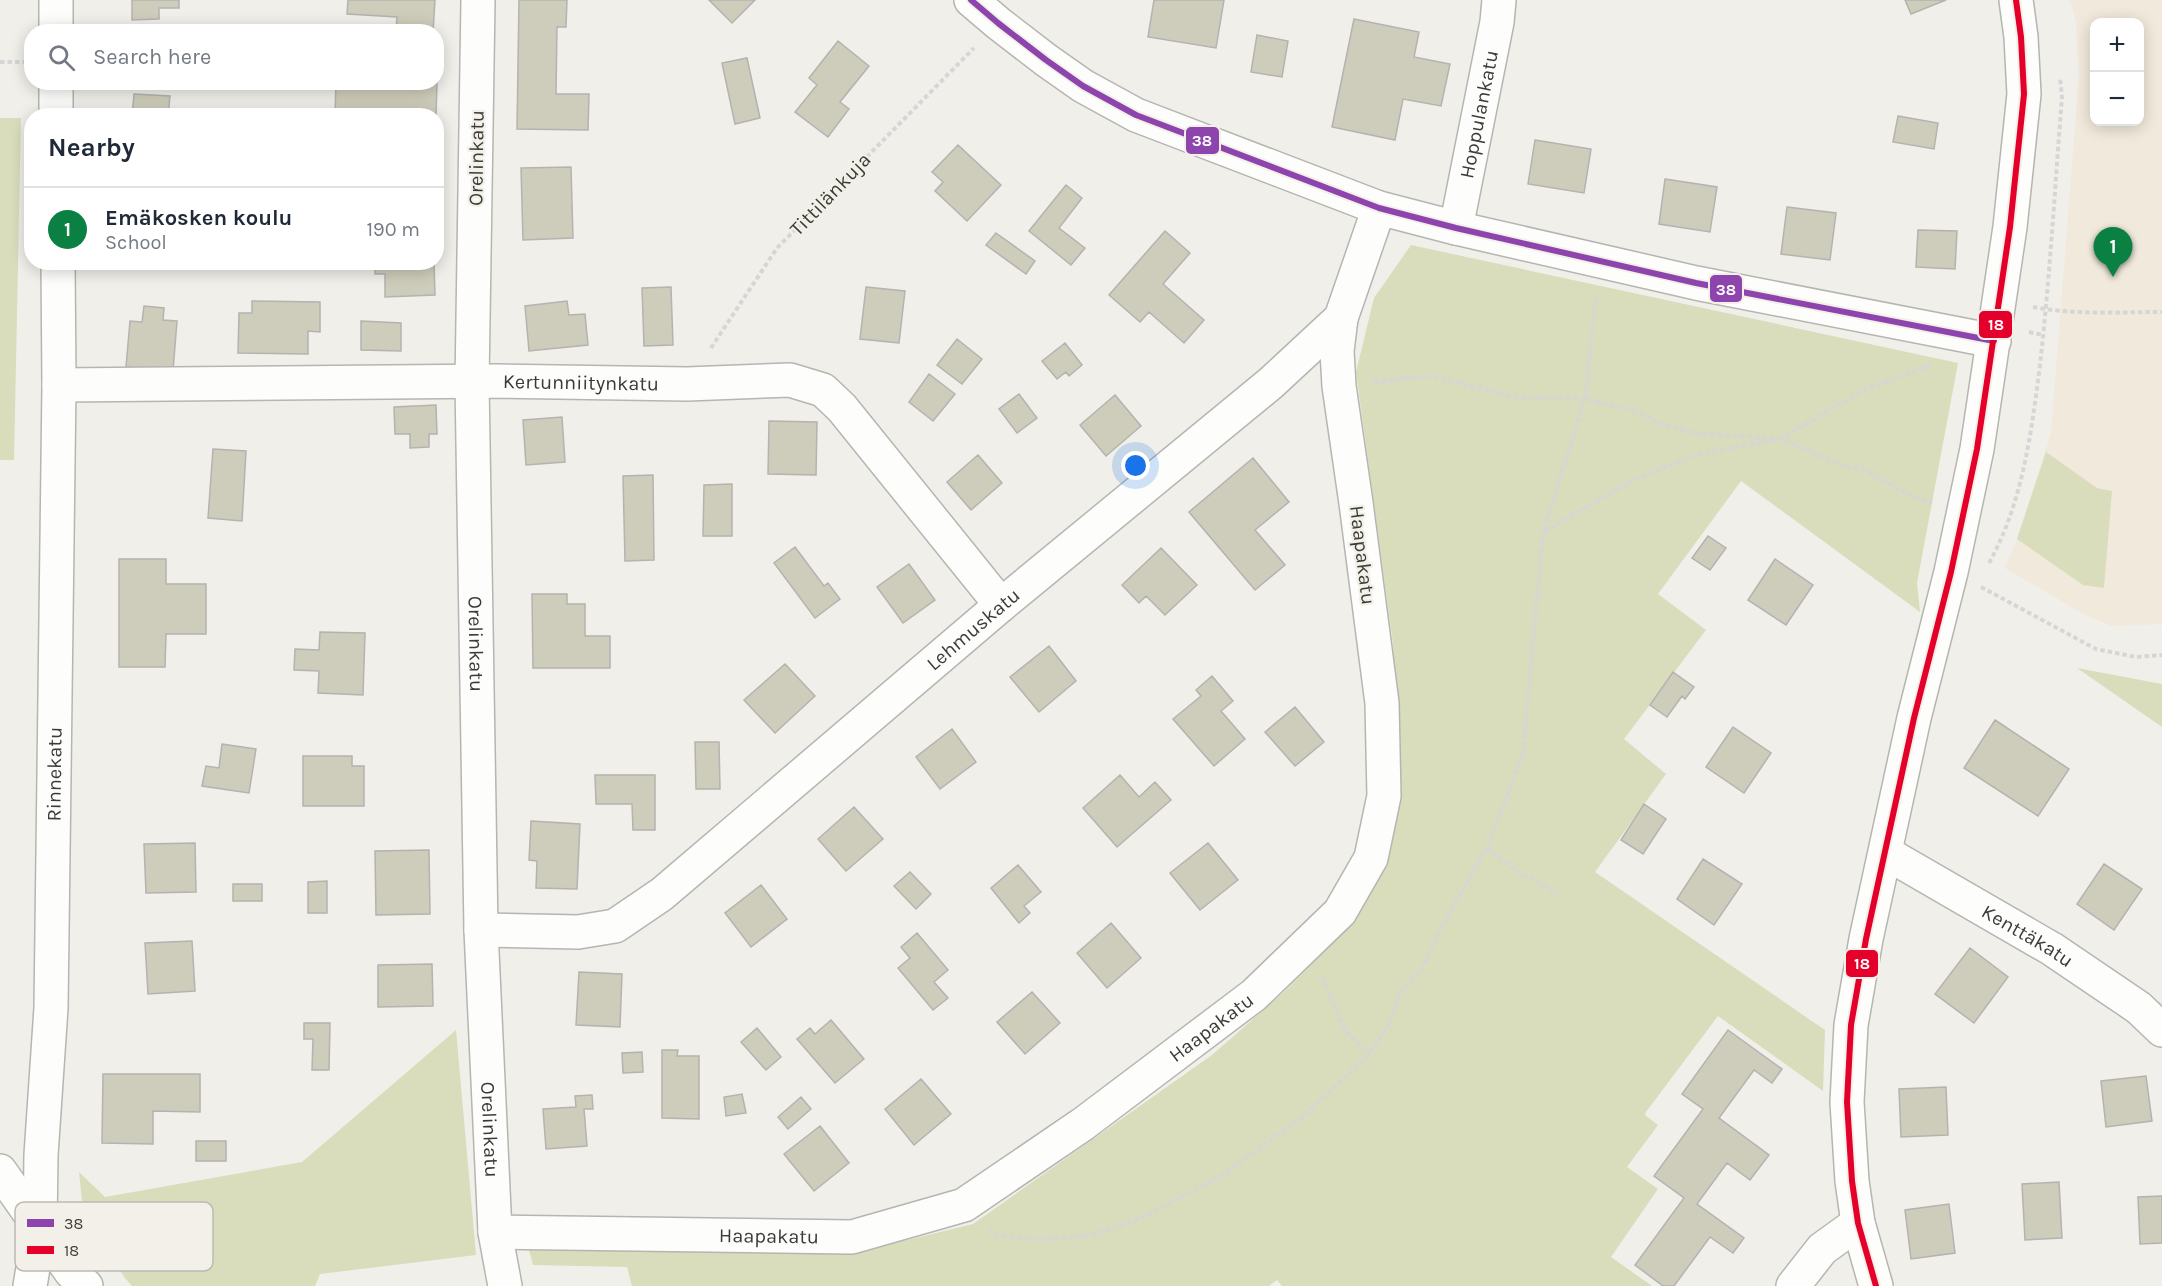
<!DOCTYPE html>
<meta charset="utf-8">
<style>
:root{--surface:#fff;--page:#f6f6f7;--text:#1f2937;--muted:#747a83;--line:#e0e1e3;--accent:#0b8043}
body{margin:0;font-family:Karla,sans-serif;background:var(--page);color:var(--text)}
.controls{position:absolute;right:18px;top:18px;display:grid;overflow:hidden;border-radius:12px;box-shadow:0 3px 15px #0003}
.controls button{width:54px;height:54px;display:grid;place-items:center;padding:0;border:0;border-bottom:2px solid var(--line);background:var(--surface);color:var(--text);font:30px sans-serif}
.you{position:absolute;left:1136px;top:466px;width:21px;height:21px;margin:-15px;border:4px solid #fff;border-radius:50%;background:#1a73e8;box-shadow:0 0 0 9px #1a73e833}
.badge{display:grid;place-items:center;width:39px;height:39px;border-radius:50%;background:var(--accent);color:#fff;font-size:20px;font-weight:700}
.pin{position:absolute;translate:-50% -50px;filter:drop-shadow(0 2px 3px #0008)}
.pin::after{content:'';position:absolute;top:32px;width:21px;height:18px;background:inherit;clip-path:polygon(0 0,100% 0,50% 100%)}
.list{margin:0;padding:0;list-style:none}
h2{display:flex;justify-content:space-between;align-items:center;height:78px;margin:0;padding:0 24px;font-size:26px}
h2 small{font-size:20px;font-weight:400;color:var(--muted)}
.list li{display:grid;grid-template-columns:39px 1fr auto;gap:18px;align-items:center;box-sizing:border-box;height:84px;padding:0 24px;border-top:2px solid var(--line)}
.list b{display:block;font-size:22px;white-space:nowrap}
.list p{margin:0;font-size:20px;white-space:nowrap;color:var(--muted)}
.list em{font-size:20px;font-style:normal;color:var(--muted)}
.icon{flex:none;width:33px;height:33px;fill:none;stroke:currentColor;stroke-width:2;stroke-linecap:round;stroke-linejoin:round}
.map{position:relative;flex:none;width:2162px;height:1286px;overflow:hidden}
.search{position:absolute;background:var(--surface);box-shadow:0 3px 15px #0003;left:24px;top:24px;width:420px;height:66px;display:flex;align-items:center;gap:15px;box-sizing:border-box;padding:0 21px;border-radius:24px;color:var(--muted);font-size:22px}
.panel{position:absolute;background:var(--surface);box-shadow:0 3px 15px #0003;left:24px;top:108px;width:420px;height:162px;border-radius:24px}
.map>svg:first-child{display:block}
.education{fill:#f1e9dc;fill-rule:evenodd}
.green{fill:#d9ddbc}
.building{fill:#ceccba;stroke:#b4b3b0;stroke-width:1.5}
.lines{fill:none;stroke-linecap:round;stroke-linejoin:round}
.minor-casing{stroke:#b5b5b1;stroke-width:36}
.path{stroke:#d6d6d6;stroke-width:4;stroke-dasharray:4.5 3;stroke-linecap:butt}
.minor{stroke:#fdfdfc;stroke-width:33}
.bus-1-casing{stroke:#f2f0e8;stroke-width:10}
.bus-2-casing{stroke:#f2f0e8;stroke-width:10}
.bus-1{stroke:#8e44ad;stroke-width:6}
.bus-2{stroke:#e4002b;stroke-width:6}
.labels{text-anchor:middle;stroke-width:4.5;stroke-linejoin:round;paint-order:stroke}
.street-label{font-size:20px;fill:#3b3b37;stroke:#f2f0e8}
.key{fill:#f2f0e8;stroke:#bbbab3;stroke-width:1.5}
.key-label{font-size:16px;fill:#3b3b37}
.line-badge{stroke:#f2f0e8;stroke-width:2}
.badge-label{font-size:16px;text-anchor:middle;font-weight:bold;fill:#fff}
</style>
<div class="map">
<svg width="2162" height="1286" viewBox="0 0 2162 1286">
<rect width="100%" height="100%" fill="#f0efea"/>
<path class="education" d="M2070,0H2162V624L2112,626L2085,615L2005,568L2017,539L2051,433L2079,75L2076,22ZM2094,22H2140V122H2094Z"/>
<path class="green" d="M0,118H21L14,460H0Z
M1411,245L1958,363L1917,583L1920,612L1741,481L1658,594L1706,630L1624,739L1666,774L1595,872L1825,1030L1823,1091L1718,1016L1646,1112L1645,1115L1658,1125L1627,1167L1658,1189L1611,1257L1652,1286H1282L1277,1280L1269,1286H632L627,1267L533,1265L528,1246L858,1252L973,1224L1212,1055L1284,992L1345,930L1396,790L1393,644L1356,372L1374,298Z
M2046,452L2097,488L2112,491L2104,588L2083,585L2017,539Z
M2077,668L2162,684V727Z
M456,1030L476,1255L320,1274L315,1286H132L125,1278L92,1228L82,1201L79,1172L105,1197L302,1162Z"/>
<path class="building" d="M132,0H179V8H159V19L132,20Z
M348,0H435L433,32H396L397,17L347,14Z
M519,0H567L566,27H557L556,94H589L588,130L517,129Z
M709,0H755L732,23Z
M1154,0H1224L1216,48L1148,37Z
M1905,0H1946L1911,14Z
M1354,19L1419,32L1414,57L1450,64L1441,106L1403,99L1395,140L1332,127Z
M1257,35L1288,41L1282,77L1251,72Z
M838,41L869,66L840,102L849,109L828,137L795,112L817,85L809,78Z
M747,58L760,118L735,124L722,63Z
M336,82H437L436,116H335Z
M134,94L170,96L168,116H132Z
M1898,116L1938,123L1934,149L1893,142Z
M1535,140L1591,149L1584,193L1528,184Z
M958,145L1001,185L967,221L935,191L943,182L932,172Z
M571,167L573,238L523,240L521,168Z
M1665,179L1717,187L1710,232L1659,224Z
M1066,185L1082,198L1059,228L1085,248L1071,265L1029,231Z
M1787,207L1836,213L1830,260L1781,254Z
M1918,230L1957,231L1955,269L1916,267Z
M1165,231L1190,253L1163,284L1204,320L1184,343L1149,312L1140,322L1109,295Z
M996,233L1035,261L1026,274L986,245Z
M105,262H149V266H105Z
M375,262H434L435,295L385,297V274H375Z
M671,287L673,345L644,346L642,288Z
M866,287L905,291L899,343L860,339Z
M252,301L320,302V332L308,331V354L238,353L239,313H252Z
M567,301L569,315L585,314L588,345L529,351L525,306Z
M144,306L164,308L163,320L177,321L173,371L126,367L130,321L142,322Z
M361,321L401,323V351L361,350Z
M957,339L982,359L962,384L937,365Z
M1065,343L1082,365L1069,376L1066,372L1057,379L1042,361Z
M929,374L955,394L933,421L909,402Z
M1019,394L1037,418L1017,433L999,409Z
M1115,395L1141,426L1106,456L1080,425Z
M436,405L437,434H429V447L410,448V434H395L394,407Z
M562,417L565,462L526,465L523,420Z
M769,421L817,422L816,475L768,474Z
M213,449L246,451L242,521L208,518Z
M978,455L1002,483L971,510L947,482Z
M1253,458L1289,502L1255,530L1285,565L1255,590L1189,512Z
M653,475L654,560L625,561L623,476Z
M732,484V536H703L704,485Z
M1708,536L1726,548L1710,570L1692,558Z
M795,547L824,586L828,583L840,599L815,618L774,563Z
M1161,548L1197,585L1165,615L1146,596L1139,603L1122,585Z
M119,559H166V584H206V634H166L165,667H119Z
M1775,559L1813,585L1786,625L1748,600Z
M909,564L935,600L903,623L877,587Z
M532,594H567V604H585V636H610V668H533Z
M320,632L365,633L363,695L318,693L319,671L294,670L295,649L319,650Z
M1049,646L1076,681L1039,712L1010,677Z
M785,664L815,696L775,733L744,700Z
M1673,672L1694,687L1685,699L1682,696L1667,717L1650,705Z
M1212,676L1233,701L1221,711L1245,739L1214,766L1173,719L1201,696L1196,690Z
M1295,707L1324,742L1295,766L1265,732Z
M1995,720L2069,769L2038,816L1964,768Z
M1733,727L1771,753L1744,793L1706,767Z
M952,729L976,762L940,789L916,757Z
M695,742H719L720,789H696Z
M222,744L256,749L249,793L202,786L206,766L219,768Z
M303,756H352V766H364V806H303Z
M595,775H655V830H633L632,804H596Z
M1120,775L1139,797L1155,782L1171,800L1117,847L1083,808Z
M1644,804L1666,819L1643,854L1621,840Z
M854,807L883,839L846,871L818,839Z
M531,821L580,824L577,889L536,888L537,861L529,860Z
M195,843L196,892L146,893L144,844Z
M1208,843L1238,880L1200,910L1170,873Z
M429,850L430,914L376,915L375,851Z
M1703,859L1742,884L1714,925L1677,899Z
M2104,864L2142,889L2114,930L2077,904Z
M1018,865L1041,892L1024,906L1030,913L1019,923L991,888Z
M910,872L931,894L916,909L894,886Z
M327,881V913H308V882Z
M233,884H262V901H233Z
M761,885L787,919L751,947L725,913Z
M1111,923L1141,958L1107,988L1077,953Z
M917,933L948,970L934,982L948,998L933,1010L898,968L910,958L901,947Z
M192,941L195,991L148,994L145,943Z
M1970,948L2008,977L1974,1023L1935,994Z
M432,964L433,1006L378,1007V965Z
M579,972L622,974L620,1027L576,1025Z
M1032,992L1060,1023L1025,1054L997,1022Z
M831,1020L864,1059L835,1083L797,1039L810,1028L815,1034Z
M304,1023H330L329,1070H312L313,1039H304Z
M757,1028L781,1057L766,1070L741,1042Z
M1728,1030L1782,1069L1772,1083L1754,1070L1719,1118L1769,1155L1750,1180L1727,1163L1697,1204L1744,1238L1733,1253L1710,1237L1674,1286H1663L1635,1265L1684,1198L1654,1176L1703,1109L1682,1094Z
M662,1050H678L677,1056H699V1119L662,1118Z
M642,1052L643,1072L623,1073L622,1053Z
M103,1074H200V1112L153,1111V1144L102,1143Z
M2146,1076L2152,1121L2106,1127L2101,1081Z
M921,1079L951,1114L914,1145L885,1109Z
M1946,1087L1948,1135L1901,1137L1899,1089Z
M742,1094L746,1113L726,1116L724,1097Z
M592,1095L593,1109H584L587,1146L546,1149L543,1109L576,1107L575,1096Z
M801,1097L811,1109L788,1129L778,1117Z
M820,1126L849,1163L814,1191L784,1154Z
M196,1141H226V1161H196Z
M2059,1182L2062,1238L2025,1240L2022,1184Z
M2162,1196V1243L2140,1244L2138,1197Z
M1949,1204L1955,1253L1911,1259L1905,1210Z"/>
<g class="lines">
<g class="minor-casing">
<g id="minor">
<path id="s1" d="M478,0L472,383L481,930L495,1232L505,1286"/>
<path d="M971,0L998,23L1046,60L1083,86L1136,115L1379,208L1456,228L1696,283L1994,341"/>
<path d="M56,32V0"/>
<path d="M56,82V116"/>
<path id="s2" d="M1456,228L1497,22L1499,0"/>
<path id="s3" d="M59,385L497,381L687,384L790,380L823,390L842,408L1001,605"/>
<path id="s4" d="M1886,853L2052,949L2139,1008L2162,1030"/>
<path id="s5" d="M481,930L578,932L615,926L662,894L1001,605L1271,383L1341,318L1379,208"/>
<path d="M0,1171L71,1272L86,1286"/>
<path id="s6" d="M495,1232L852,1237L964,1205L1083,1124L1254,995L1340,912L1371,858L1384,796L1382,703L1356,503L1339,386L1337,351L1341,318"/>
<path id="s7" d="M30,1286L40,1226L41,1155L51,1008L59,385L58,262"/>
<path d="M1793,1286L1822,1249L1858,1223"/>
<path d="M1876,1286L1858,1223L1852,1181L1847,1102L1851,1025L1866,939L1914,718L1951,572L1977,449L2010,227L2024,94L2021,37L2016,0"/>
</g>
</g>
<path class="path" d="M0,62H29
M2033,307C2075,315 2120,312 2162,312
M2029,332L2043,335
M711,348L777,248L974,48
M1374,382L1431,376L1519,398L1585,399L1639,412L1659,423L1694,433L1780,439L1847,467L1865,470L1910,495L1932,503
M1544,532L1633,480L1696,455L1780,439L1864,390L1930,365
M1989,563C2023,502 2031,434 2040,365C2050,276 2055,186 2062,97L2060,78
M1981,587L2096,649L2136,657L2162,655
M1487,848L1516,871L1558,893
M1322,977L1346,1032L1370,1054
M989,1230L994,1235L1039,1240L1092,1235L1139,1219L1221,1176L1300,1119L1370,1054L1389,1024L1399,996L1425,963L1444,922L1487,848L1523,754L1543,532L1585,399L1596,295"/>
<use href="#minor" class="minor"/>
<g class="bus-1-casing">
<path id="bus-1" d="M971,0L998,23L1046,60L1083,86L1136,115L1379,208L1456,228L1696,283L1994,341"/>
</g>
<g class="bus-2-casing">
<path id="bus-2" d="M1876,1286L1858,1223L1852,1181L1847,1102L1851,1025L1866,939L1914,718L1951,572L1977,449L2010,227L2024,94L2021,37L2016,0"/>
</g>
<use href="#bus-1" class="bus-1"/>
<use href="#bus-2" class="bus-2"/>
</g>
<g class="labels">
<g class="street-label">
<text dy="7" stroke="none"><textPath href="#s2" startOffset="116">Hoppulankatu</textPath></text>
<text transform="translate(476 158) rotate(-89)" y="7">Orelinkatu</text>
<text transform="translate(830 194) rotate(-46)" y="7">Tittilänkuja</text>
<text dy="7" stroke="none"><textPath href="#s3" startOffset="522">Kertunniitynkatu</textPath></text>
<text transform="translate(1363 555) rotate(83)" y="7">Haapakatu</text>
<text dy="7" stroke="none"><textPath href="#s5" startOffset="600">Lehmuskatu</textPath></text>
<text dy="7" stroke="none"><textPath href="#s1" startOffset="644">Orelinkatu</textPath></text>
<text dy="7" stroke="none"><textPath href="#s7" startOffset="513">Rinnekatu</textPath></text>
<text dy="7" stroke="none"><textPath href="#s4" startOffset="164">Kenttäkatu</textPath></text>
<text dy="7" stroke="none"><textPath href="#s6" startOffset="778">Haapakatu</textPath></text>
<text dy="7" stroke="none"><textPath href="#s1" startOffset="1130">Orelinkatu</textPath></text>
<text dy="7" stroke="none"><textPath href="#s6" startOffset="274">Haapakatu</textPath></text>
</g>
</g>
<rect x="15" y="1202" width="198" height="69" rx="9" class="key"/>
<rect x="27" y="1219" width="27" height="8" fill="#8e44ad"/>
<rect x="27" y="1246" width="27" height="8" fill="#e4002b"/>
<g class="key-label">
<text x="64" y="1229">38</text>
<text x="64" y="1256">18</text>
</g>
<g class="line-badge">
<rect x="1185" y="126" width="35" height="29" rx="6" fill="#8e44ad"/>
<rect x="1709" y="274" width="34" height="29" rx="6" fill="#8e44ad"/>
<rect x="1978" y="310" width="35" height="29" rx="6" fill="#e4002b"/>
<rect x="1845" y="949" width="34" height="29" rx="6" fill="#e4002b"/>
</g>
<g class="badge-label">
<text x="1202" y="146">38</text>
<text x="1726" y="295">38</text>
<text x="1996" y="330">18</text>
<text x="1862" y="969">18</text>
</g>
</svg>
<div class="controls">
<button>+</button>
<button>−</button>
</div>
<div class="you"></div>
<div class="pin badge" style="left:2113px;top:277px">1</div>
<div class="search"><svg class="icon" aria-label="search" viewBox="0 0 24 24"><circle cx="10" cy="10" r="6"/><path d="M15 15l6 6"/></svg>Search here</div>
<section class="panel">
<h2>Nearby<small></small></h2>
<ul class="list">
<li><span class="badge">1</span><div><b>Emäkosken koulu</b><p>School</p></div><em>190 m</em></li>
</ul>
</section>
</div>
